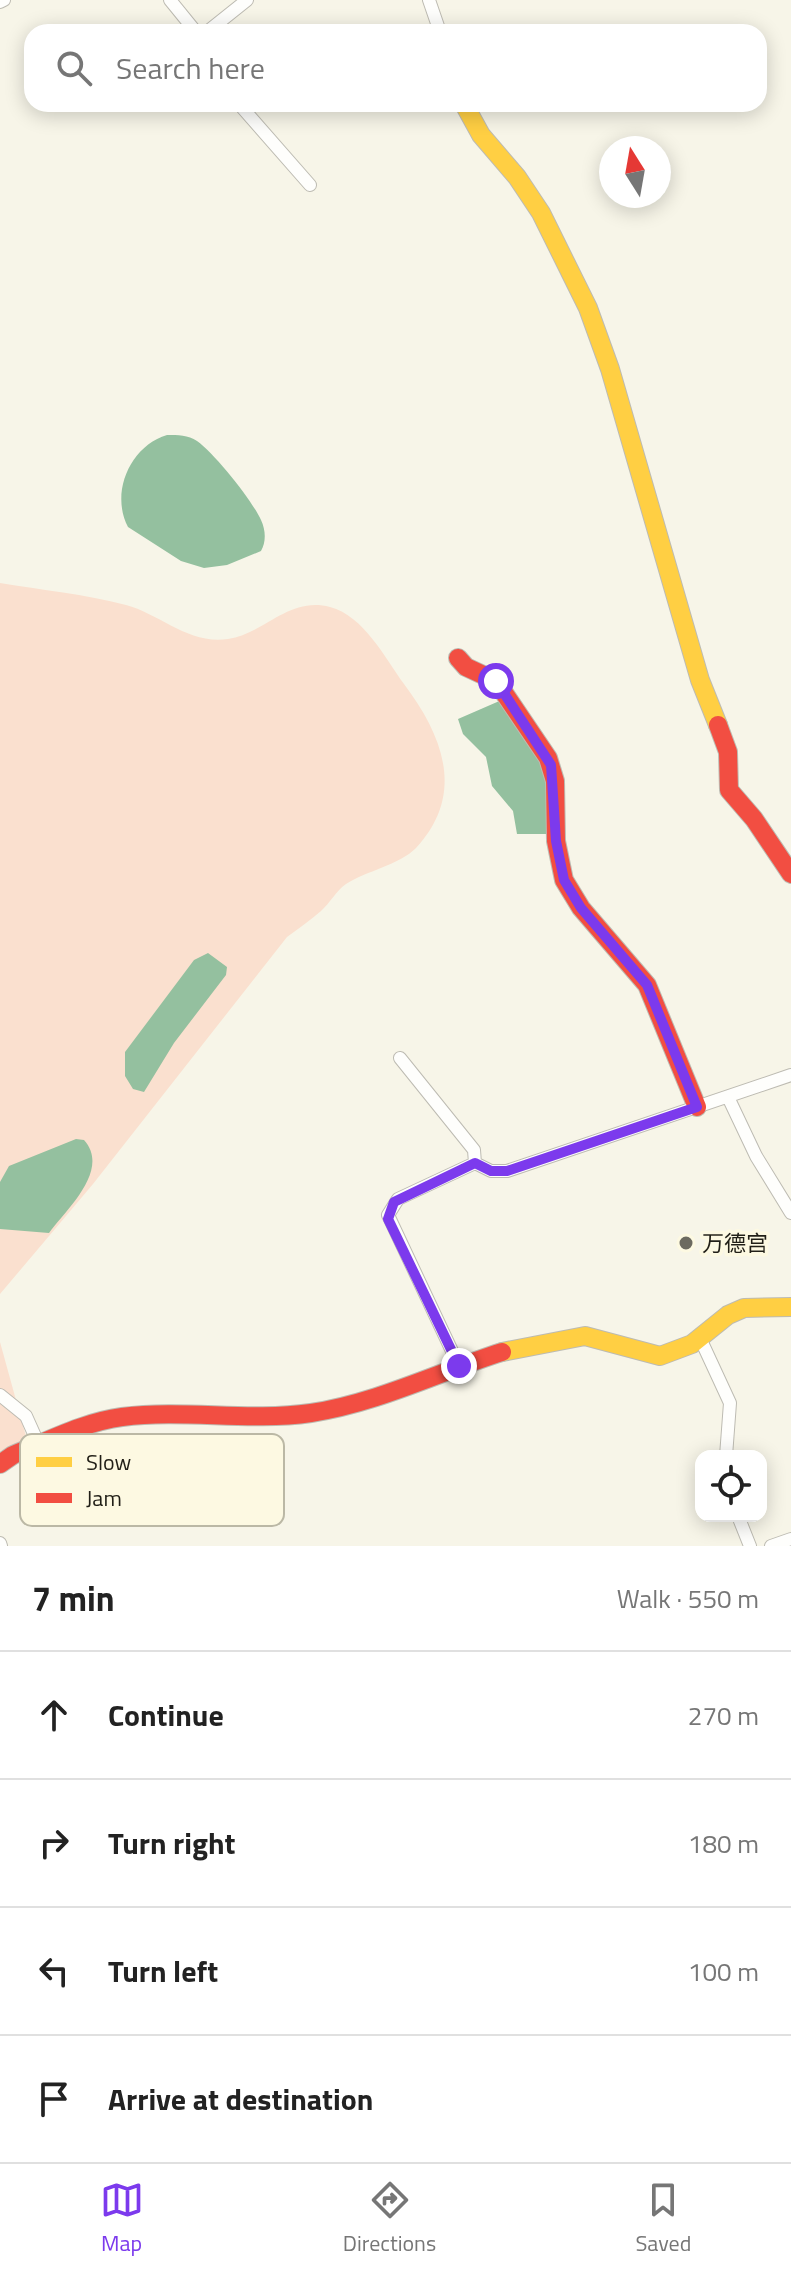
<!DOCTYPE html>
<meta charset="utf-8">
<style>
:root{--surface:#fff;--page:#f2f2f2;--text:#222;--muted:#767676;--line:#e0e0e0;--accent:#7c3aed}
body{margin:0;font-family:"Titillium Web","Noto Sans SC",sans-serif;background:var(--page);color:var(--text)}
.controls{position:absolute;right:24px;bottom:24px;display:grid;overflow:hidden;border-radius:16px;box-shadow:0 4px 20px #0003}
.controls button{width:72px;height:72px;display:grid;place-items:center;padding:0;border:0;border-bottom:2px solid var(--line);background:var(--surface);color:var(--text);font:40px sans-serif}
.compass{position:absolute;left:599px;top:136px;width:72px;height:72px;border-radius:50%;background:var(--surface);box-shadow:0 4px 20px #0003;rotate:349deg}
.stop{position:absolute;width:24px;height:24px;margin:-18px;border:6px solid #7c3aed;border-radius:50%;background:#fff}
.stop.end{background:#7c3aed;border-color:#fff;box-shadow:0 2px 8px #0008}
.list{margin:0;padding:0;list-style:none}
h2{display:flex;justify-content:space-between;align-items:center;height:104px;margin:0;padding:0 32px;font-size:34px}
h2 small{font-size:26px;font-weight:400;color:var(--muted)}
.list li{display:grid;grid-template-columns:52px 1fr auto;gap:24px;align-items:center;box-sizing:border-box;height:128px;padding:0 32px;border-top:2px solid var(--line)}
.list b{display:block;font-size:30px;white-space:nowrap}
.list em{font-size:26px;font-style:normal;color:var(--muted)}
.icon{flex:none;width:44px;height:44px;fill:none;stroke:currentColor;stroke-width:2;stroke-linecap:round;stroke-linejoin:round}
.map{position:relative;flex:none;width:791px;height:1546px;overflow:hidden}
.search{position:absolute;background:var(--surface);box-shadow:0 4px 20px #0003;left:24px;right:24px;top:24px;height:88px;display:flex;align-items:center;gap:20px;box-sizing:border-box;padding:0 28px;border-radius:24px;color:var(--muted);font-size:30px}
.sheet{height:616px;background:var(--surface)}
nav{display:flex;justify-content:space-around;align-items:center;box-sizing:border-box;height:112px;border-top:2px solid var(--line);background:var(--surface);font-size:22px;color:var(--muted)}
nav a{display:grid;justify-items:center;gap:4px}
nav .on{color:var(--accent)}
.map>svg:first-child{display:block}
.green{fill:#fae0cf}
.water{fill:#94c09f}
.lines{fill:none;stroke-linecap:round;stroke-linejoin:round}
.street-casing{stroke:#bdbbb2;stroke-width:14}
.slow-casing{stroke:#bdbbb2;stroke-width:20}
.jam-casing{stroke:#bdbbb2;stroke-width:20}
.street{stroke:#fefefc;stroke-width:12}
.slow{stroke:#ffcf43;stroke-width:18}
.jam{stroke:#f24e42;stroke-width:18}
.route{stroke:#7c3aed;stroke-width:10}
.poi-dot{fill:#6c6a60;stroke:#fdf9e2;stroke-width:3}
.labels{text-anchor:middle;stroke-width:7;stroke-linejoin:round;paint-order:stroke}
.poi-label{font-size:22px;fill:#211f17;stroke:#fdf9e2;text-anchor:start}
.key{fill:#fdf9e2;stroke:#bbb8a5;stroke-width:2}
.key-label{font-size:22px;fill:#211f17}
</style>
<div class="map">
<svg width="791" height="1546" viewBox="0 0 791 1546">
<rect width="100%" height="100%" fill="#f7f5e8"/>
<path class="green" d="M0,583C41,590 85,594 126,605C160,614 189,645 228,639C264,634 289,596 330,607C364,616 385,658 404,684C443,736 466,794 416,848C399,865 366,871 346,884C336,891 330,903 321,911C311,920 299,928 287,937L93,1184L0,1294Z
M0,1342L27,1440L0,1451Z"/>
<path class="water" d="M167,435C178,435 188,435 197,441C215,454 252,500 261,520C266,531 266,542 261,551L227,565L204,568L181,561L128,527C110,493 130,446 167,435Z
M504,699L547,775L549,834H517L513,811L492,786L486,757L463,734L458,719Z
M208,953L227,967L226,975L174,1043L144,1092L133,1089L125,1076V1052L194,960Z
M76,1139L84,1140C111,1170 66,1210 49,1233L0,1229V1182L9,1166Z"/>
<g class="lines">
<g class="street-casing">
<path id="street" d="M170,0L196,32
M429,0L440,32
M0,2L4,0
M207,32L247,0
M239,104L310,185
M400,1058L474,1150L475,1163
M728,1097L756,1156L791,1213
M475,1163L491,1171H507L791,1075
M699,1336L730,1403L726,1456
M459,1366L388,1215L398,1199L475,1163
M0,1395L26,1416L39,1445
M738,1516L750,1546
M0,1543L1,1546
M771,1546L791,1539"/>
</g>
<g class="slow-casing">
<path id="slow" d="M464,104L481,135L517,177L541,213L588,308L610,369L700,680L718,725
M502,1352L585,1336L660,1356L692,1344L728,1315L744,1308L791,1307"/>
</g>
<g class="jam-casing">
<path id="jam" d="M458,658L466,667L496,681L548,758L555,781L556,841L564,880L581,908L647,985L697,1107
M718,725L728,752L729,790L754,819L791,874
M0,1464L13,1455C48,1441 84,1422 122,1417C185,1409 248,1422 311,1413C377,1403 439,1372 502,1352"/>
</g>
<use href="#street" class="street"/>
<use href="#slow" class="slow"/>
<use href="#jam" class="jam"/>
</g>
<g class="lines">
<path class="route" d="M459,1366L388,1219L394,1202L475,1163L491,1171H507L697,1107L647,985L581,908L564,880L556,841L551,765L496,681"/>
</g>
<circle class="poi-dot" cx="686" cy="1243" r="8"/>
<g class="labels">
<g class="poi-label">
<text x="702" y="1251">万德宫</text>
</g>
</g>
<rect x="20" y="1434" width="264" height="92" rx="12" class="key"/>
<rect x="36" y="1457" width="36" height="10" fill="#ffcf43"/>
<rect x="36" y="1493" width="36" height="10" fill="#f24e42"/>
<g class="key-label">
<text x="86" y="1470">Slow</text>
<text x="86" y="1506">Jam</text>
</g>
</svg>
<div class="controls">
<button><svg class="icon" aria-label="locate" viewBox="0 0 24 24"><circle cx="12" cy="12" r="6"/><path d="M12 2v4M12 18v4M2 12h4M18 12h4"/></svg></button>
</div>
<svg class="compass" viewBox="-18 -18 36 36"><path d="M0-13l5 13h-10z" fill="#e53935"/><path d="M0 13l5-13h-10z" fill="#767676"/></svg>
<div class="stop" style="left:496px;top:681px"></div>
<div class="stop end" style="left:459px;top:1366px"></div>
<div class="search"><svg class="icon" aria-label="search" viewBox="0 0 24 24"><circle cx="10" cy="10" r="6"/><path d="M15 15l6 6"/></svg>Search here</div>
</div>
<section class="sheet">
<h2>7 min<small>Walk · 550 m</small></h2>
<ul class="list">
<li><svg class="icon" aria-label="ahead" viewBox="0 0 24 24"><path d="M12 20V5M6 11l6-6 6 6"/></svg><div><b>Continue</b></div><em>270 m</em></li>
<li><svg class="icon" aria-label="right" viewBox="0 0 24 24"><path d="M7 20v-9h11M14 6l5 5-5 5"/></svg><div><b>Turn right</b></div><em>180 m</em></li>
<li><svg class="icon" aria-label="left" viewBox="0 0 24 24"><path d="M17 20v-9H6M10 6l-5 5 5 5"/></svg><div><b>Turn left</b></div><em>100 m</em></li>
<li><svg class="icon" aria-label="arrive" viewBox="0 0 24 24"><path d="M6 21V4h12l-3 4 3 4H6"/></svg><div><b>Arrive at destination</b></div></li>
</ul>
</section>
<nav>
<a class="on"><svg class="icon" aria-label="map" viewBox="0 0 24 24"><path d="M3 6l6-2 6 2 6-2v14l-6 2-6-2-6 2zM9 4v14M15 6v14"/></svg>Map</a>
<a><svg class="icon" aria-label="directions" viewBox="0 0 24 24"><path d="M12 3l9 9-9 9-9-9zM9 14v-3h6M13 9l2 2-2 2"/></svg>Directions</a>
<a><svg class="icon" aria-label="saved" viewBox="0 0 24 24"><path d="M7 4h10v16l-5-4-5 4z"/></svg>Saved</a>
</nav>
